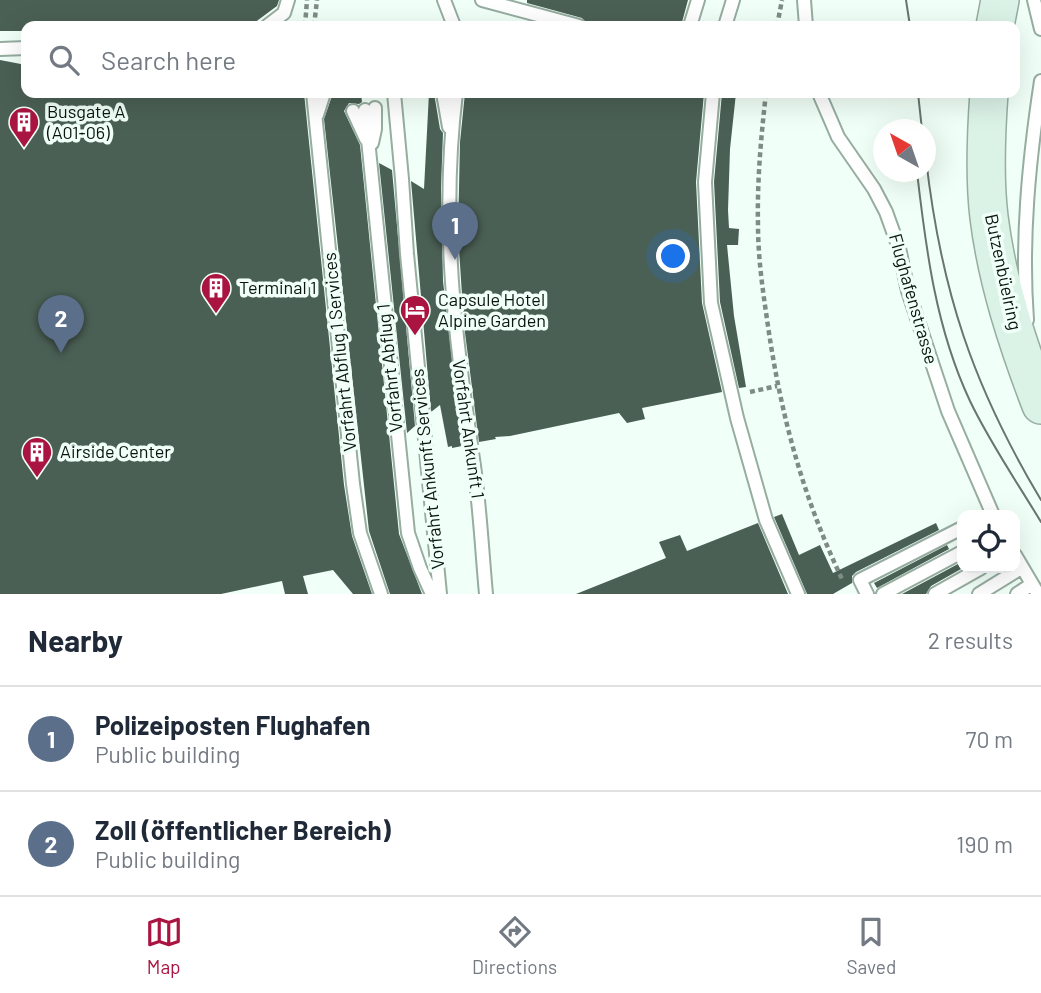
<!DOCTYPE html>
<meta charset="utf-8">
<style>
:root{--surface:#fff;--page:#f6f6f7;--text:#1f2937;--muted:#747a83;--line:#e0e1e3;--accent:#aa1441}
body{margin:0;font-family:Barlow,sans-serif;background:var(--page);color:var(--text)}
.controls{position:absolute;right:21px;bottom:21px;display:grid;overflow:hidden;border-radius:14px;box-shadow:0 7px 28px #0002}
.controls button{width:63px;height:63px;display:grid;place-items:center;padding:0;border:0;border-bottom:2px solid var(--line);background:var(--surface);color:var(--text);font:35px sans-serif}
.compass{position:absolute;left:873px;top:119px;width:63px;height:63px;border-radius:50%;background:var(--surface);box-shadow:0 7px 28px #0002;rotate:320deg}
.you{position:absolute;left:674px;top:257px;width:24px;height:24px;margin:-18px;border:5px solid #fff;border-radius:50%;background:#1a73e8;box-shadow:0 0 0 10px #1a73e833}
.badge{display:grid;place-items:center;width:46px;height:46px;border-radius:50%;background:var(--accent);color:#fff;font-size:23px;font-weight:700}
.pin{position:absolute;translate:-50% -58px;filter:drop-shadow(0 2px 4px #0008)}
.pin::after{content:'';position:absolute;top:37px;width:24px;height:21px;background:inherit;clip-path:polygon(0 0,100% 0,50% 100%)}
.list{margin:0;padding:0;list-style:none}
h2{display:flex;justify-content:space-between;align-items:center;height:91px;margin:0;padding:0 28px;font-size:30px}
h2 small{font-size:23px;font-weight:400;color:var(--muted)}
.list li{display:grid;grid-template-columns:46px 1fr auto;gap:21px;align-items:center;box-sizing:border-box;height:105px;padding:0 28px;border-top:2px solid var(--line)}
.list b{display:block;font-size:26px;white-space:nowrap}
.list p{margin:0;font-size:23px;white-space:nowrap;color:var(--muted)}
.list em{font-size:23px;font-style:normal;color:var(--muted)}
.icon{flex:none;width:38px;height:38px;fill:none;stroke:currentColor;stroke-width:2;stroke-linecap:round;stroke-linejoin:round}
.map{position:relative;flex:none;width:1041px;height:594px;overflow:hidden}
.search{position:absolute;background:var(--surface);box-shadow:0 7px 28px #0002;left:21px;right:21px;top:21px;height:77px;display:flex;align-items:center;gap:18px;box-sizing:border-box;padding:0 24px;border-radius:14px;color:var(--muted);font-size:26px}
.sheet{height:301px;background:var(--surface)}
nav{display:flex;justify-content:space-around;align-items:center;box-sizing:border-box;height:98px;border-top:2px solid var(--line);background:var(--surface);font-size:19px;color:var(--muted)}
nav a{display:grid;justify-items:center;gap:4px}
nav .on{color:var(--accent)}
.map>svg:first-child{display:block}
.building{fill:#4b6055}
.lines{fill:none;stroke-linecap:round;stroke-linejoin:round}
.lane-casing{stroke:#96ada0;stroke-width:16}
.secondary-casing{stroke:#96ada0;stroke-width:40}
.path{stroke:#7f8b85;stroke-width:4.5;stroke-dasharray:5 3.5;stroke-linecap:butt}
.lane{stroke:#fff;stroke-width:12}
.secondary{stroke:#dbf2e7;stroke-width:37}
.tram{stroke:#6a7570;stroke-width:2}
.labels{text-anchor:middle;stroke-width:7;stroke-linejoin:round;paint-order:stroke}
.poi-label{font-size:18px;fill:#0b1410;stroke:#f0fff7;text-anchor:start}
.street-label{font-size:18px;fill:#0b1410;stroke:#f0fff7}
</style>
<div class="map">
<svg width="1041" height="594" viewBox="0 0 1041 594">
<rect width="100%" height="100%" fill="#f0fff7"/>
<path class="building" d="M0,0H279L277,6L250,26H26V31H0Z
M527,0H688L681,26H588L582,18L527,3Z
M0,60L26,65V93H304L344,485L352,536L372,594H353L333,570L303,576L308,594H285L282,581L221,594H0Z
M333,93H361L362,102L359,104L349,103L344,111L360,145L399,534L422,594H390L369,531L324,119Z
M429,93H434L440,129L443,133L441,188L443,281L462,446L452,448V446L448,447L440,405L431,412L411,181L424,189Z
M465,93H704L696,182L702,303L722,392L642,408L645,419L627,423L619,413L510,436L495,437L496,439L479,442L464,325L458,234L460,142Z
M722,93H736L730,149L728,210L729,228L739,229L738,245H727L734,316L746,387L739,388L720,302L714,182Z
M379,163L392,170L415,426L407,433Z
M782,514L799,555L820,545L833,573L936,523L939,530L856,572L852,576V583L833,594H807L774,517Z
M758,523L788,594H576L666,558L659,542L680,535L687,551Z
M947,545L949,549L877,588L874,583Z
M958,564L961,569L931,586L926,594H902Z"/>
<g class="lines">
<g class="lane-casing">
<path id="lane" d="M444,0L454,26
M482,0L579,26
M804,0L806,26
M1034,0L1041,29
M267,26L284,13L288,0
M690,26L698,0
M725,26L733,0
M0,49L26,48
M313,93L353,484L360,533L381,594
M394,93L402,179L407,254L440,594
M443,93L449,127
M456,93C440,223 455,338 474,466C480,508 482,551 486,594
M713,93L705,182L711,303L737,418L766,520L798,594
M819,93L838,137L874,189L886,212L899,248L908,291L948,411L993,515
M365,110L408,533L420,568L432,594
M353,111L366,139
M317,115L324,93
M372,143L375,129V108
M1027,320C1021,240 1029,160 1041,81
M1015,555L1038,594
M867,594L860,580L962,528
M883,594L962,552
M935,594L981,568
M979,594L1021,568
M1017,594L1032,584"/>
</g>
<g class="secondary-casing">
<path id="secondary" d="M995,26L1000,0
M989,93C986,134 984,176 989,217C997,282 1018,345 1041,405"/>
</g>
<path class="path" d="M305,26L307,0
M314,26L317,0
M777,26L782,0
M766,93C761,137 757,181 758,225C758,259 763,292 768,326C781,416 803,497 842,579
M750,392L777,386"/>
<use href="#lane" class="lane"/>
<use href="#secondary" class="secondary"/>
<path class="tram" d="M906,0L910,26
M918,93L922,130
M926,159C941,291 973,386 1041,500
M917,172C926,250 936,329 970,401C990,443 1017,482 1041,522"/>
</g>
<defs>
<g id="building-pin" transform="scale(1.575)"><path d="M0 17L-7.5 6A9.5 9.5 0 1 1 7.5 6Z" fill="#aa1441" stroke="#f0fff7"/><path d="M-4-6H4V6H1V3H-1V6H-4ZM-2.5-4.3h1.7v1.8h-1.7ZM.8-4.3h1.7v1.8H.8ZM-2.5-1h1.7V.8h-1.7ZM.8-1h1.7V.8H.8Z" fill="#fff"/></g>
<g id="hotel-pin" transform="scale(1.575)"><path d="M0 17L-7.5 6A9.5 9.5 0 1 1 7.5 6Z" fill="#aa1441" stroke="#f0fff7"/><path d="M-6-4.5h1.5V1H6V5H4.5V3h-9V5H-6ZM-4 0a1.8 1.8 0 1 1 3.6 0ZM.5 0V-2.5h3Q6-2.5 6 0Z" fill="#fff"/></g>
</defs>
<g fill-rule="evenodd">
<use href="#building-pin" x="24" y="122"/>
<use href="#building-pin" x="216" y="288"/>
<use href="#hotel-pin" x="415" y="310"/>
<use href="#building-pin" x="37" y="452"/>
</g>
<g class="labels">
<g class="poi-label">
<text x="47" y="118">Busgate A<tspan x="47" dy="21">(A01-06)</tspan></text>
<text x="239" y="294">Terminal 1</text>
<text x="438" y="306">Capsule Hotel<tspan x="438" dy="21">Alpine Garden</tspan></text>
<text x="60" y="458">Airside Center</text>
</g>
<g class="street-label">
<text transform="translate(1003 272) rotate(78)" y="6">Butzenbüelring</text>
<text transform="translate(913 299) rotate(74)" y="6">Flughafenstrasse</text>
<text transform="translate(340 352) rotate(-96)" y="6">Vorfahrt Abflug 1 Services</text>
<text transform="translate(390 368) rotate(-96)" y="6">Vorfahrt Abflug 1</text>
<text transform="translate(468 429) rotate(82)" y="6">Vorfahrt Ankunft 1</text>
<text transform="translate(428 469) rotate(-96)" y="6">Vorfahrt Ankunft Services</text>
</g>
</g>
</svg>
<div class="controls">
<button><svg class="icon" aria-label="locate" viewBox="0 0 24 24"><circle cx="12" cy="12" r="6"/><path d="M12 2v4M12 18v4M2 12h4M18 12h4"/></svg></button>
</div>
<svg class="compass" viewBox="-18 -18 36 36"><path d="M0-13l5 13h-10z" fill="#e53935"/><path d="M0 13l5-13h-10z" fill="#747a83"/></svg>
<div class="you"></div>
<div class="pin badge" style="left:455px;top:260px;background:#5c6f8a">1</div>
<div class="pin badge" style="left:61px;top:353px;background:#5c6f8a">2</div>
<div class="search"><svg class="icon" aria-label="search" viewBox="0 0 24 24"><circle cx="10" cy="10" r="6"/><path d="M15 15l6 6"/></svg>Search here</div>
</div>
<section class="sheet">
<h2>Nearby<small>2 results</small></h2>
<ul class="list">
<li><span class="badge" style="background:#5c6f8a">1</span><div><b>Polizeiposten Flughafen</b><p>Public building</p></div><em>70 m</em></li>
<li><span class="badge" style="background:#5c6f8a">2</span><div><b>Zoll (öffentlicher Bereich)</b><p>Public building</p></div><em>190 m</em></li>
</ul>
</section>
<nav>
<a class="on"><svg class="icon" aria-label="map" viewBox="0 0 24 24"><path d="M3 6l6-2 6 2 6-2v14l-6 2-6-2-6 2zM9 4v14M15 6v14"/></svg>Map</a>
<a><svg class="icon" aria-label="directions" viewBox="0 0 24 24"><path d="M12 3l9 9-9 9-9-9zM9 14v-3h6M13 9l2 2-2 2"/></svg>Directions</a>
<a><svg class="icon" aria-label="saved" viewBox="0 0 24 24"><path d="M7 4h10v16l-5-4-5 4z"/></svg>Saved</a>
</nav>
